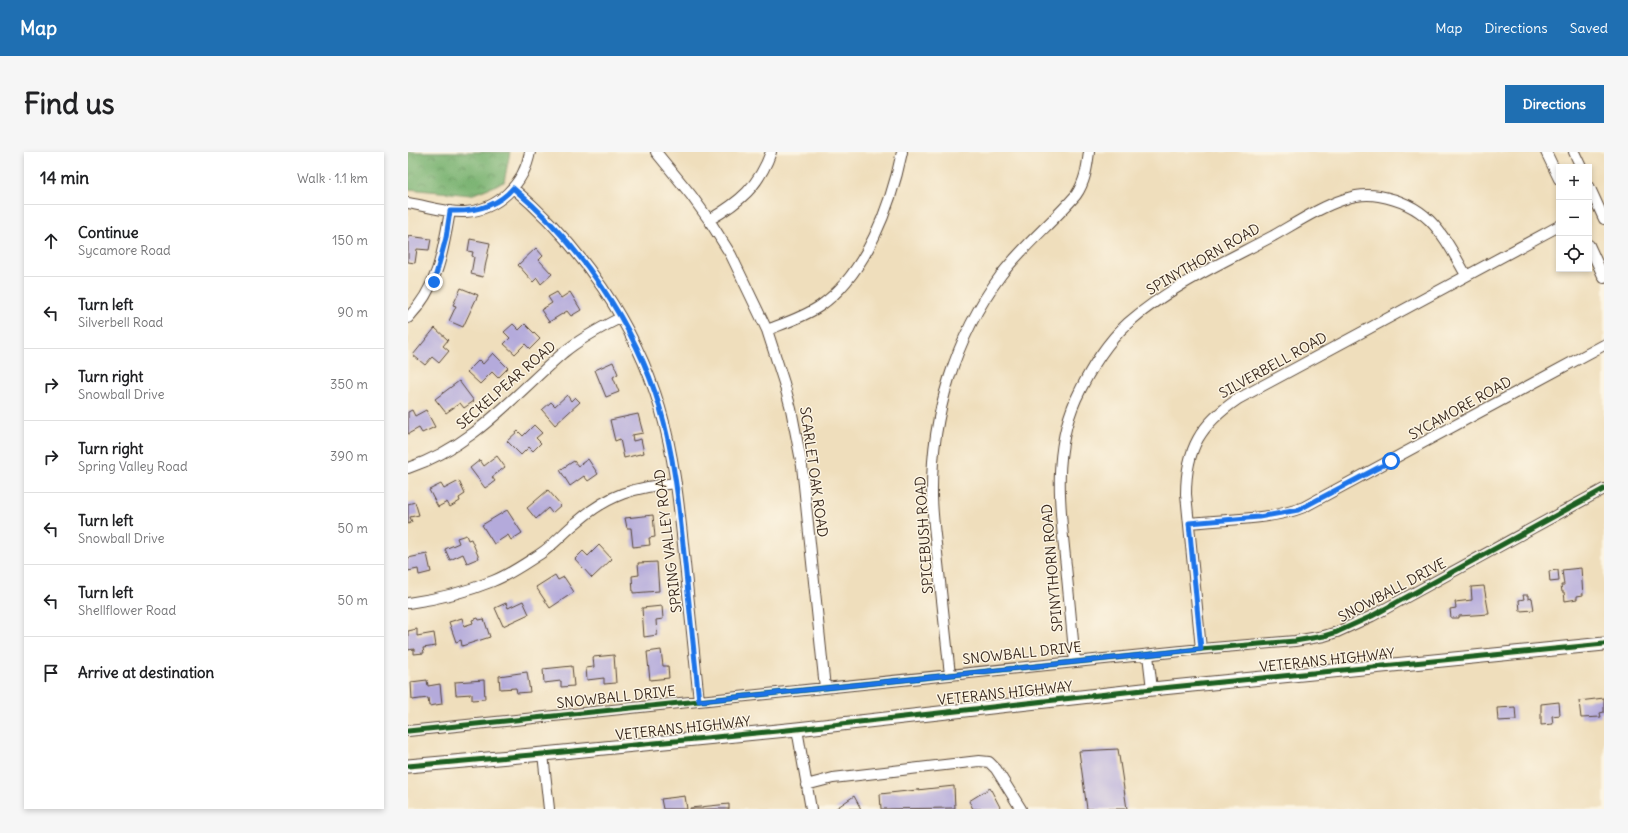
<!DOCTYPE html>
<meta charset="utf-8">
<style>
:root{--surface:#fff;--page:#f6f6f6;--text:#202124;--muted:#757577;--line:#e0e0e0;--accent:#1f6fb2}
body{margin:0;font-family:Delius,sans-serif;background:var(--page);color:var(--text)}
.controls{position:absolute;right:12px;top:12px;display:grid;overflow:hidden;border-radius:0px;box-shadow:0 2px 6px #0003}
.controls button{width:36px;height:36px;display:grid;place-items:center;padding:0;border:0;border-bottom:1px solid var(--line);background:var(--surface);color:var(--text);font:20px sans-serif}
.stop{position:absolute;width:12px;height:12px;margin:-9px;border:3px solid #1a73e8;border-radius:50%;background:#fff}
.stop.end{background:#1a73e8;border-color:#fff;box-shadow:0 1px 4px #0008}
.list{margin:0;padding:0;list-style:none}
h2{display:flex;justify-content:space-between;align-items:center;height:52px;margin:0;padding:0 16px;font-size:17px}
h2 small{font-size:13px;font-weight:400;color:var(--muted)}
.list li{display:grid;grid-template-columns:26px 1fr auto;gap:12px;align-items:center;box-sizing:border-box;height:72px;padding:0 16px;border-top:1px solid var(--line)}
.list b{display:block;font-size:15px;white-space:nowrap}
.list p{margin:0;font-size:13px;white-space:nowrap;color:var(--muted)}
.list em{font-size:13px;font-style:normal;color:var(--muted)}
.icon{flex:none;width:22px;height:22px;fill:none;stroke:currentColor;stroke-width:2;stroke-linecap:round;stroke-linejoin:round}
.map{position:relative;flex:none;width:1196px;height:657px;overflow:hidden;border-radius:0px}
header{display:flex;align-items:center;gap:24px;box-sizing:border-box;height:56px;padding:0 20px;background:var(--accent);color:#fff}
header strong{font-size:19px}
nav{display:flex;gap:22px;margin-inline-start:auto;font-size:14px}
.intro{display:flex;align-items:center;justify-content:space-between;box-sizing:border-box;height:96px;padding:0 24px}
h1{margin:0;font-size:28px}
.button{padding:10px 18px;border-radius:0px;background:var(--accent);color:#fff;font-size:14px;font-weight:700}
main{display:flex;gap:24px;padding:0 24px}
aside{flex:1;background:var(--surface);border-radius:0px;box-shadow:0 2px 6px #0003}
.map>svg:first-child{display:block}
.forest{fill:url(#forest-crowns);stroke:#5a6e48}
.building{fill:#b4aadb}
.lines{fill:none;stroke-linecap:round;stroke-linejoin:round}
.minor-casing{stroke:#564536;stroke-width:12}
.major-casing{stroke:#564536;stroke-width:15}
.minor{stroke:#fff;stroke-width:10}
.major{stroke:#fff;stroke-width:13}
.cycleway-casing{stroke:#fcf5e5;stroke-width:8}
.cycleway{stroke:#1b5e20;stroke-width:5}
.route{stroke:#1a73e8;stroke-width:5}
.labels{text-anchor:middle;stroke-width:3;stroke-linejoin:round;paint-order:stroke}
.street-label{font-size:14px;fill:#3b2a1e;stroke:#fcf5e5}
</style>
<header>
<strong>Map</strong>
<nav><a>Map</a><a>Directions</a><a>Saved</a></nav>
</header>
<div class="intro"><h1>Find us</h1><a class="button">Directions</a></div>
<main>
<aside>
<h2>14 min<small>Walk · 1.1 km</small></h2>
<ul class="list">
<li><svg class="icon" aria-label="ahead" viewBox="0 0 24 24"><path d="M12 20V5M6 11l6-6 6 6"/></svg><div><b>Continue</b><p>Sycamore Road</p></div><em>150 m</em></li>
<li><svg class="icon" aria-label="left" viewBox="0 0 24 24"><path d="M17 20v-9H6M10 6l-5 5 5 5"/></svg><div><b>Turn left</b><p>Silverbell Road</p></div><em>90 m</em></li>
<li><svg class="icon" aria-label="right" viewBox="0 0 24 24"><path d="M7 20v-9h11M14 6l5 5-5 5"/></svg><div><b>Turn right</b><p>Snowball Drive</p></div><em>350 m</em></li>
<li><svg class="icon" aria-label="right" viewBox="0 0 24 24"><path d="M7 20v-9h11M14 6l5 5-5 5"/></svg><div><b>Turn right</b><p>Spring Valley Road</p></div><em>390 m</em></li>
<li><svg class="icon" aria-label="left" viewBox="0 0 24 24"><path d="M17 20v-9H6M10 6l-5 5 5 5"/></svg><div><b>Turn left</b><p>Snowball Drive</p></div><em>50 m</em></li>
<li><svg class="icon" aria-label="left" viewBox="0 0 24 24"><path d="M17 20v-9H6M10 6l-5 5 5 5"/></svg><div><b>Turn left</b><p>Shellflower Road</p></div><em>50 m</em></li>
<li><svg class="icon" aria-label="arrive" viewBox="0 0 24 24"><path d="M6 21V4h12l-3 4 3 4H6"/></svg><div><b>Arrive at destination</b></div></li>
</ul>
</aside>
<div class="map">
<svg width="1196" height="657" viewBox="0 0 1196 657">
<defs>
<pattern id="forest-crowns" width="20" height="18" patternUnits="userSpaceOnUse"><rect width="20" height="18" fill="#7ab372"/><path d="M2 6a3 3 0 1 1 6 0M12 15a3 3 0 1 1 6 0" fill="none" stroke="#65925d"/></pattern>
</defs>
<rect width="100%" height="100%" fill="#fcf5e5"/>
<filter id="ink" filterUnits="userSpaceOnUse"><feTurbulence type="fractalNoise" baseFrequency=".025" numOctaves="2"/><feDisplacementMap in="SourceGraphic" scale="8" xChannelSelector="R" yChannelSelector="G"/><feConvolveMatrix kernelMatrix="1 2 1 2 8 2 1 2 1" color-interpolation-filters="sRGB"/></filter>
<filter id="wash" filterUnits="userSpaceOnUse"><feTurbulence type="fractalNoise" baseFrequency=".012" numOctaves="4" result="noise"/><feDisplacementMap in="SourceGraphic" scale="16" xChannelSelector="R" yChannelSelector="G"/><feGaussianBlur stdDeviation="0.9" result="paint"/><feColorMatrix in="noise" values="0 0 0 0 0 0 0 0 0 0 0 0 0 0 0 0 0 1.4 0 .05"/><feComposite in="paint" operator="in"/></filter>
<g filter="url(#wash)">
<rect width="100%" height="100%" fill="#efdebc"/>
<path class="forest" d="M0,0H102L96,30L63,43L0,37Z"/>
<g id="blocks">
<path class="building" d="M0,84L23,87L21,98L9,97L7,111L0,110Z
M62,87L82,91L75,125L63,122L66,105L64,104L65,100L60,99Z
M128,96L135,104L131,108L144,122L133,132L129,126L125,130L110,113Z
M53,136L70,143L55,175L41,169L48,154L45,153Z
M149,140L153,146L162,140L173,158L163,164L159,159L141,170L133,158L144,151L140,145Z
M105,172L111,178L117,172L132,187L122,197L117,192L107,202L96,192L102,186L96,180Z
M27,176L40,188L35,194L41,199L31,211L24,205L17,213L5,203Z
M85,201L100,216L90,226L84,220L72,232L59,220L71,208L75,212Z
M205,210L210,222L205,225L211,240L198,245L187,218Z
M51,229L66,249L56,256L52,251L38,261L27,247Z
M159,243L163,249L167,245L172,250L147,273L134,258L143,250L147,254Z
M4,258L7,264L18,258L27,275L14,281L11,276L0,282V260Z
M230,262L235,281L224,283L225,289L233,287L236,301L216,306L212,287L207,289L202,268Z
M126,273L134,281L128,286L133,291L125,299L121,295L113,303L99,289L110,279L115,284Z
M89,304L97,315L84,325L87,329L77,336L62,316L72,308L76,314Z
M180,307L190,322L180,329L176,324L162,334L152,318L166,309L170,314Z
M51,329L57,342L51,346L52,349L42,355L39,350L30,355L21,338L33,332L36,337Z
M140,338L153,353L144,361L140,356L128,367L119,356Z
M7,350L11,363L2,365L4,370L0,372V352Z
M99,358L114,381L103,388L100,383L86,392L74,373Z
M245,363L247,385L241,386L242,393L225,395L223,376H219L217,366Z
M58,383L60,388L63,387L71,406L59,411L55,402L42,408L37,397L51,391L49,386Z
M191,393L204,407L184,426L167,407L175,399L180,404Z
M19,402L23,420L11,423L10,417L0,419V406Z
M249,410L251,439L225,441L224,424L231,423L230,411Z
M1173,416L1175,443L1169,444V447L1157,449L1156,440H1154L1153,433H1156L1154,418Z
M1150,418L1151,429L1142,430L1141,419Z
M147,423L150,428L156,425L166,440L142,456L128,435Z
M1076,434L1081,462L1051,464V466H1043L1042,457L1048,456L1047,450L1064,448L1063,435Z
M1115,443H1120V447L1124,446L1126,458L1112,459L1111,448L1116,447Z
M115,449L121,462L95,474L87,456L98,451L100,456Z
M254,454L255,467L248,468L249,483L236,485L234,456Z
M54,466L56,474L65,471L64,468L70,466L71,468L76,467L82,485L54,494L53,488L48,490L41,470Z
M9,477V484L26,481L28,494L15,496L16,501L6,502V497L0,498V479Z
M253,498L255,514H260L261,526L242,528L239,500Z
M206,503L208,531L196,532V526L179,528L178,516L186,515L185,505Z
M164,514L166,534L153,535V529L136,531L135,517Z
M119,520L122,540L109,541L108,536L92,537L91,524Z
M19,528L20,534L32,532L34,552L21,554L20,546L4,548L3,530Z
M76,528L77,547L64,548V542L48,543L47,530Z
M1196,546V560L1192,561L1193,565L1173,566L1171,549Z
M1151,550L1152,563L1144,564L1145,572L1133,573V552Z
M1107,555L1108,568L1090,569L1089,556Z
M710,597L719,657H679L671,599Z
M546,634L547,656L473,657L472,642Z
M582,636L593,657H565L561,649Z
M277,644L279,657H255L253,647Z
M446,644L453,657H427Z
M321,652V657H282V656Z"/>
</g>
</g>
<g filter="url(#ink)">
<use href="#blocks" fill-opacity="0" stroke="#564536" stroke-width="1"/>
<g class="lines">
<g class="minor-casing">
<path id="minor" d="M248,0L283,43L301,68L323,103L359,178L376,231L383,257L394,314L417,536
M1138,0L1151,27
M1166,0L1173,15
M1181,34L1196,67
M105,36C172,92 227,172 252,256C266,303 271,353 276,402C281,451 286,500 291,549
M0,51C19,54 38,61 57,60C90,58 116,32 122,0
M301,68C332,50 351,34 363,0
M1181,93L1196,126
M0,166C30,135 35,100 42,59
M359,178C377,171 396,165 412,154C458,122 483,53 494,0
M0,316C66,294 104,245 155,201C172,187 192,176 212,166
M781,371C816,367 864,368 896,355L1196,193
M0,451C29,447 58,440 85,429C101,423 118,411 132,402C146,393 156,380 169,370C201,342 227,335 268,331
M793,497L778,342C778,296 793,272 830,247L1151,74
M740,503L744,537
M667,510C664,478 661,446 658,414C652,358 644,301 668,247C681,219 697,192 720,171C762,134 816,110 865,84C888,71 912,55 937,47C948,43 960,42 971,44C1022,53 1035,83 1058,123
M542,523C538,485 534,448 530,411C528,388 524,365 524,342C523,265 547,185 593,123C615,94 644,71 668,43C677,30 679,16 681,0
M389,577L403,657
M0,579L793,497L887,489L916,484L929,480L964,464L1196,337
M135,602L141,657
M398,633L425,626L571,609L581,610L588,617L613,657"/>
</g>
<g class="major-casing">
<path id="major" d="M0,614L135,602L389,577L744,537L1196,492"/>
</g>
<use href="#minor" class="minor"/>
<use href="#major" class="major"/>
<g class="cycleway-casing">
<path id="cycleway" d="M0,579L793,497L887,489L916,484L929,480L964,464L1196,337
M0,614L135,602L389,577L744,537L1196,492"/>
</g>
<use href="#cycleway" class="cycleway"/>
</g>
</g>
<g class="lines" filter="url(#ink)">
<path class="route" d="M26,130L38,86L42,59C66,60 89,55 105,36C172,92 227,172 252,256C266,303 271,353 276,402C281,451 286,500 291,549L793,497L781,371L851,365L890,358L983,309"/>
</g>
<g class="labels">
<g class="street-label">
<text transform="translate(795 107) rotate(-30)" y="5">SPINYTHORN ROAD</text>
<text transform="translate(865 213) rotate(-29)" y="5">SILVERBELL ROAD</text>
<text transform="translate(98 233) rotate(-41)" y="5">SECKELPEAR ROAD</text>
<text transform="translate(1052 256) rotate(-29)" y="5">SYCAMORE ROAD</text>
<text transform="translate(406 320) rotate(82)" y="5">SCARLET OAK ROAD</text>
<text transform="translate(516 383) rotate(-94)" y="5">SPICEBUSH ROAD</text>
<text transform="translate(260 389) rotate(-97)" y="5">SPRING VALLEY ROAD</text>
<text transform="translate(644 416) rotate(-95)" y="5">SPINYTHORN ROAD</text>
<text transform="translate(984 438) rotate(-28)" y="5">SNOWBALL DRIVE</text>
<text transform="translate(614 501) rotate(-6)" y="5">SNOWBALL DRIVE</text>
<text transform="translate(919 508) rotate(-6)" y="5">VETERANS HIGHWAY</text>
<text transform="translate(597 541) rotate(-6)" y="5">VETERANS HIGHWAY</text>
<text transform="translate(208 545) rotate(-6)" y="5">SNOWBALL DRIVE</text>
<text transform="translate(275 576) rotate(-6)" y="5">VETERANS HIGHWAY</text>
</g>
</g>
</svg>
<div class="controls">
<button>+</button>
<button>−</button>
<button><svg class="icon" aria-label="locate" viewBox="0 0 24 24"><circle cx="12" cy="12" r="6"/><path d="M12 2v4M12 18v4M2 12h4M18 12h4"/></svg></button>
</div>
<div class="stop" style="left:983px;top:309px"></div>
<div class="stop end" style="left:26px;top:130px"></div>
</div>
</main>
